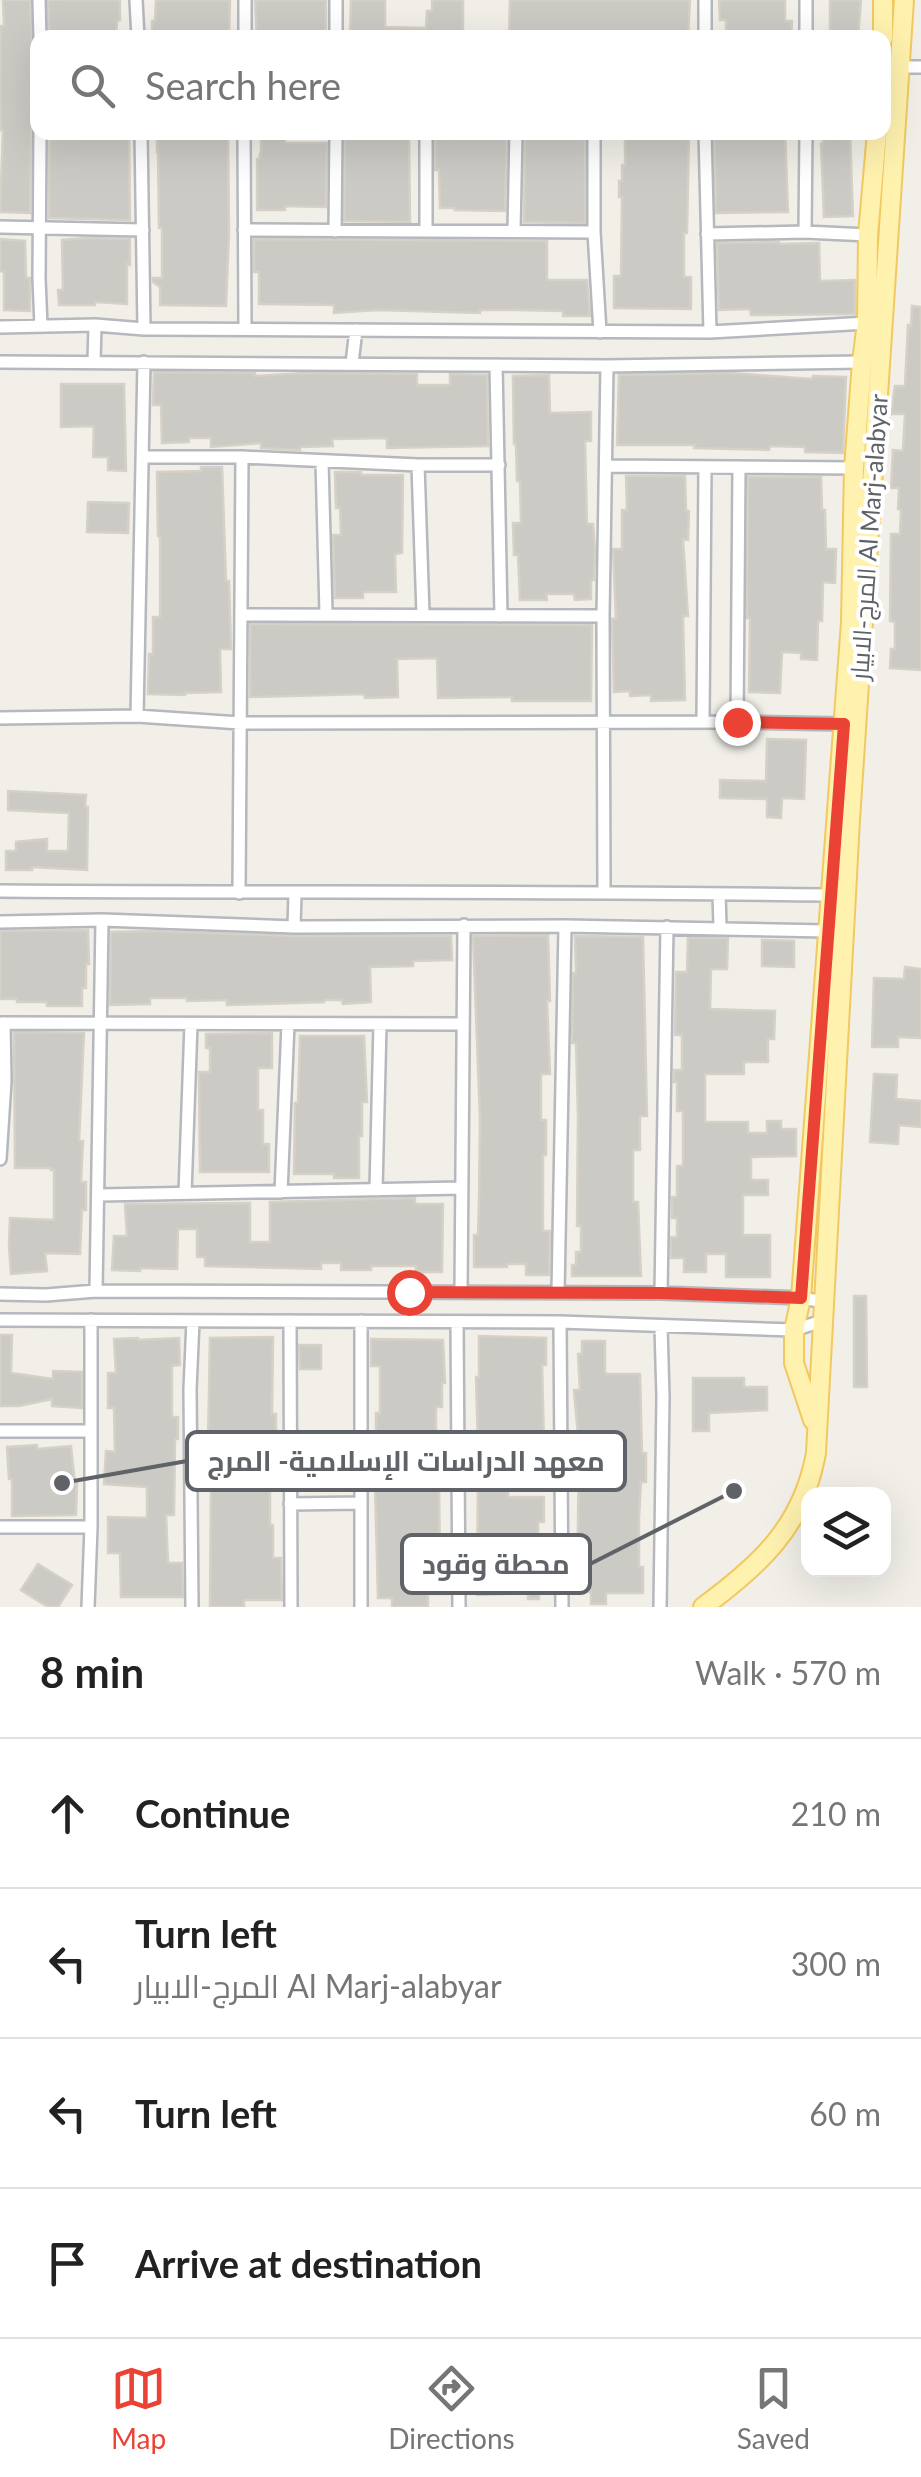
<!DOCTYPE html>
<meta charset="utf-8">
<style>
:root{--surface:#fff;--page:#f6f6f6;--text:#222;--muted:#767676;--line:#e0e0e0;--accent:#ea4335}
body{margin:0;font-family:Lato,Cairo,sans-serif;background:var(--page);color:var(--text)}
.controls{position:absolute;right:30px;bottom:30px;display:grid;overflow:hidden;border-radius:20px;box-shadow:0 10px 40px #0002}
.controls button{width:90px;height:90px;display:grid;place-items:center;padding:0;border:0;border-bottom:2px solid var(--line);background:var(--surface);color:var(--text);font:50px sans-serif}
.stop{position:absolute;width:30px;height:30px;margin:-22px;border:8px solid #ea4335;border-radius:50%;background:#fff}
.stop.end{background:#ea4335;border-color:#fff;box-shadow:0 2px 10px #0008}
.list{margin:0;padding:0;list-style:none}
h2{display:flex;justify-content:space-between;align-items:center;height:130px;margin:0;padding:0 40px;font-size:42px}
h2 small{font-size:32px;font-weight:400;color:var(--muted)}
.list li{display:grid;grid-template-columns:65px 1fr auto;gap:30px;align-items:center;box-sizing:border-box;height:150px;padding:0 40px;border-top:2px solid var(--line)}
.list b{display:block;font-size:38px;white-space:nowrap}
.list p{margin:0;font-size:32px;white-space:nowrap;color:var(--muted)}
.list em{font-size:32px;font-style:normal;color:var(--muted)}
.icon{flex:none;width:55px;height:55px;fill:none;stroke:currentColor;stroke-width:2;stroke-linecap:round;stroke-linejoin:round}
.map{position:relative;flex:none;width:921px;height:1607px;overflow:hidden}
.search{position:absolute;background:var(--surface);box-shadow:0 10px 40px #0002;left:30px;right:30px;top:30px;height:110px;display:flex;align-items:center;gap:25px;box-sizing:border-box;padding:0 35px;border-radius:20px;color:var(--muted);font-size:38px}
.sheet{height:730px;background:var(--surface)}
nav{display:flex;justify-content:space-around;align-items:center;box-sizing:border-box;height:140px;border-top:2px solid var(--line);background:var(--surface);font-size:28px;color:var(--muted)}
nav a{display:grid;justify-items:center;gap:5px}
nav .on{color:var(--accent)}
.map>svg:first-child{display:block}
.building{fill:#cccac5;stroke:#d6d1c6;stroke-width:2.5}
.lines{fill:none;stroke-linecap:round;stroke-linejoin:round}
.street-casing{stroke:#b5b8bc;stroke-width:16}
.primary-casing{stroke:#f2c960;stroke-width:22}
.street{stroke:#fff;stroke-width:11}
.primary{stroke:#fff2af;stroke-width:18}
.route{stroke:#ea4335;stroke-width:12}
.labels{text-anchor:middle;stroke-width:8;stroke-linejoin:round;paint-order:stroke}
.street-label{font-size:25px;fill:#5f6368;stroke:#fff}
.leader{fill:none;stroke:#5f6368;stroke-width:4}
.callout-dot{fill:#5f6368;stroke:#fff;stroke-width:4}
.callout{fill:#fff;stroke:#5f6368;stroke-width:4}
.callout-label{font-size:28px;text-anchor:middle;font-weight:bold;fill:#5f6368}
</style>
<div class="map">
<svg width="921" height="1607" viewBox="0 0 921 1607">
<rect width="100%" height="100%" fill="#f1efe8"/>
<path class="building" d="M3,0H30L33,58L31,98H33V126L31,132L30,213L0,212L3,130H1L0,101V26H4Z
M48,0H120V20L117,21L116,38H49Z
M156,0H230L229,38H152V21H155Z
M255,0H326V38H257Z
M351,0H385V27L426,28L427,11H432V0H463V38H350Z
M510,0H690L688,38H509Z
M719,0H785V21H792L791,38H726V20H720Z
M830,0H861L858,38H830Z
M49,132H129L130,220L49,218Z
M162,132H228L229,233L226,306L160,305V287L153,282V278H162V228H159L158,152H157V137H162Z
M261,132H284L285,143H327L326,207L285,206V210H257V159H259L261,150Z
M345,132H409L410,222L344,221Z
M435,132H451V139L470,138V132H503V135H507L505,211L455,210V208H440L439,170H435Z
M525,132H585V223L524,222Z
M625,132H689L687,233H684V277H691V309L614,308V276H621L622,197H619V181H622V165H625Z
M714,132H785L788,212L716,213Z
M823,132H850L853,216L824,217L821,144H823Z
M86,238L130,239V265L127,264V304L95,302V305H59L58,290H63L62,240Z
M0,239L25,241L26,278H30V311L4,310V272L0,271Z
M254,239L547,241V280H587L590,316H563V311L516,310H480V313L377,310L334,313V305L259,304V272H254Z
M779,242V244L819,243L820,281L855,280V314L751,315L750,309L719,310L717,243Z
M912,306L921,307V670L890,668L891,649H895V622L890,621L891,534H900L901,510L898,509L899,488H891L893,450L903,451L905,414H892L893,399L895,386H905L908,325L911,326Z
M154,372L255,373V376L305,373L417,374V385H450V374L487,375L488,446L387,448V438L332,439L333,446L300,447V450L261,448V443L211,447V438H189V442L162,443L161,405H153Z
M730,373L812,379L813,376L846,377L843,453L805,452V447L770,446L769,450L694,448L695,445H617L619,375Z
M549,375L550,413L591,412V441H585L587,524H593L595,549L594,580H591V599L575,600L574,594H546L547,600H520L518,555H514L513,523H521L520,481H517L516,444H514L513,376Z
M61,384H124L126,471L108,470V457H93L94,426L61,427Z
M201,467H222L226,581H229L231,649H220L221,692L185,693V695L148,694L149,654H153V617H160V536H158L157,472L201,471Z
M335,472H361V475H403L402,553L395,554L396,592H363V598H335L333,535H341L340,508H336Z
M626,476H685L686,511H689L688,540L683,539L688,616H683L685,700L651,701V695L630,696V691L614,692L612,619L616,618L613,549H622V510H627Z
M748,477H821L822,510H825L826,549H836L835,583L823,582L822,621H818L817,660L801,659V653L782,652L780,693L749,692L750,618H747Z
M88,502L129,503L128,533L87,532Z
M250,624L592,625L591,701H512V697L438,698L437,658L397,659L398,697L365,698L364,694L250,697Z
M767,739L806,740L804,799L782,798L781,818L767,817V799L720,798V780L766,781Z
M8,791L86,795L85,807H88L87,870L32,867V870H6V851H16V842L47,839V851H68L69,813L8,810Z
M88,930L89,964H86V988H82V1006H47V1002H17V999H0V931Z
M151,931L294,936H451L452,960L413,961V966L370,967L371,1002L343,1004L342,1000H324V1002L297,1003L227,1005V1000L187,1001V998H150V1004L110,1005L111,932Z
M548,935L550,1001H547L550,1074H541V1120H546V1155H543V1231H550L549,1275H526V1264H507V1267H474V1235H478L479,1201L480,1118L473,936Z
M575,936L643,937L647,1116H640V1150H633V1202H638L641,1276H572V1265H576V1252H581V1226H577L578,1117L576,1043H572L573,973H576Z
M688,938H728L727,969H711L710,1009L775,1011L774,1039H768V1062H744V1074H705V1122H748V1133H767V1121H781V1129H796V1156L751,1157V1180H768V1195H743V1235H770V1277H726V1254H706V1272H684V1258H671V1237H677V1218H672V1197H677V1166H683V1111H677V1082H674V1070H682V1035H675L676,972H687Z
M762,940L794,941V967L762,966Z
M905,967L921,969V1038L898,1037V1047H872L874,978L904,979Z
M14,1032L84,1033L79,1141H83L81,1182H86V1210H82L80,1254L45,1253L47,1271L11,1274L9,1247L10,1218L54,1220V1170H51V1168H15Z
M272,1033V1068H258V1110H263V1144H269V1172H200L199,1072H210V1048H206V1034Z
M300,1036H364L367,1102H362V1136H359V1178H334V1174H294L295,1103H298Z
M874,1074L897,1075L896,1099L921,1101V1127L899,1125L898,1144L870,1142Z
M415,1198V1204H443L442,1272H416V1266H371V1270H341V1263H321V1269L205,1266V1257H197V1229H178L177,1269L140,1268V1271L112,1270L114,1236H127L125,1204L250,1203V1242H270V1202Z
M854,1296H866L867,1387H854Z
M0,1335H12L11,1373L53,1379V1371L82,1372V1408L52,1406V1399L19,1406H0Z
M479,1336L546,1338V1365H542L544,1443H541V1477H508V1497H544V1522H538L539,1599H528V1593L477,1595L478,1477H475V1447H478L476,1377H479Z
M273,1337L272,1414H276V1441H270V1525H273V1558H281L282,1600H244V1607H210L211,1484H206V1445H208L210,1338Z
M138,1338V1340L179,1338L180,1365L172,1366V1417H178V1439H175L174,1515H166L168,1563H182L183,1597H121L120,1553H108V1517L147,1518V1487L104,1484L106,1451L115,1452L114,1408H108V1373H116L114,1339Z
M371,1339L443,1340L445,1383H442V1407H436V1455H441V1485H439L440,1568H447V1594H428V1607H392V1598H378L375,1486H384V1464H380V1442H376V1413H380V1366H371Z
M582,1341H605V1372L607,1374H640L642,1453H646V1482H641L639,1518V1567H643V1593H606V1604H591V1592H577L579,1447L574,1390H580L578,1354H582Z
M299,1345H321V1369H300Z
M693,1378H744V1387H767V1410L709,1413V1431H693Z
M37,1445V1449L71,1446L75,1484H77L76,1515L12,1516V1479H9L7,1447Z
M38,1564L72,1585L58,1607H48L21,1590Z"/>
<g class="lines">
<g class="street-casing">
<path id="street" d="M39,0L40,38
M136,0L138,38
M336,0V38
M245,38V0
M705,38V0
M806,38V0
M884,67H921
M40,132L39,279L41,326
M141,132L144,329
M244,132L245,329
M426,132V230
M594,132V232L600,332
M705,132L710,332
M0,227L143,230
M244,230L594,232
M514,230L516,132
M335,231L336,132
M805,232L806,132
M707,234L805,232L868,235
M0,327L95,325L144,329L710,332L867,323
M0,362L607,366L862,362
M94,362L95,325
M352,363L356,330
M496,365L501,616
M143,457H242L418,465H499
M322,461L326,613
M418,465L423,614
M606,466L854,468
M241,615L603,616
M137,716L144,362
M0,718L137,716L240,723L737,722L844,724
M703,722L705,467
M737,722L739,467
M0,891C277,893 553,891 830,895
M604,892L603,616L607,366
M239,893L242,457
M719,894L720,927
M0,922L102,920L294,927L565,926L827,931
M294,927L295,894
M0,1023L463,1024
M0,1159L5,1081L4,1023
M376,1190L380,1024
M281,1192L288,1024
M185,1193L191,1024
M99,1195L461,1188
M96,1291L102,920
M409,1292L410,1321
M461,1292L464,925
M558,1292L565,926
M661,1293L667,927
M0,1294L46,1295L96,1291L661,1293L801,1298L825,1302
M0,1320L560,1322L794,1330L822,1321
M290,1321L291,1607
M361,1321V1607
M457,1322L459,1607
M560,1322L562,1607
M0,1431H90
M290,1504L361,1503
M0,1527H91
M88,1607L91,1527V1320
M192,1607L190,1389L193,1321
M660,1607L663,1397L661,1327"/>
</g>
<g class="primary-casing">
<path id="primary" d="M883,38V0
M813,1420L794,1363V1330L801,1298L851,622L854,468L862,362L867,323L868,235L877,132
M703,1607C760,1565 803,1526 816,1453L850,820L904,0"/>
</g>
<use href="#street" class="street"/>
<use href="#primary" class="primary"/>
</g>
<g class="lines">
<path class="route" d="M409,1292L661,1293L801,1298L844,724L737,722"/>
</g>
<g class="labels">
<g class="street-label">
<text transform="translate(869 537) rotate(-86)" y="9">المرج-الابيار Al Marj-alabyar</text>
</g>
</g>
<path class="leader" d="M62 1483L187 1461M734 1491L590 1564"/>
<g class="callout-dot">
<circle cx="62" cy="1483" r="10"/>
<circle cx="734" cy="1491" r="10"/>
</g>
<g class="callout">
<rect x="187" y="1432" width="438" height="58" rx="10"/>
<rect x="402" y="1535" width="188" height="58" rx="10"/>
</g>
<g class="callout-label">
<text x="406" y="1471">معهد الدراسات الإسلامية- المرج</text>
<text x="496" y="1574">محطة وقود</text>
</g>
</svg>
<div class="controls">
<button><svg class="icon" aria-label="layers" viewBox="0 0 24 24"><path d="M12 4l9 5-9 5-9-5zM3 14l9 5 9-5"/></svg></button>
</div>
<div class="stop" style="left:409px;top:1292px"></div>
<div class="stop end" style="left:737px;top:722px"></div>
<div class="search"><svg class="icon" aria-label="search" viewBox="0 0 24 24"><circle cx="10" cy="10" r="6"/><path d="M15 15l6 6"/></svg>Search here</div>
</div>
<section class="sheet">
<h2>8 min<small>Walk · 570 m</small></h2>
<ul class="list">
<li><svg class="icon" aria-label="ahead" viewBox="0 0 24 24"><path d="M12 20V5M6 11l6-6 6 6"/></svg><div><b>Continue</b></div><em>210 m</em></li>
<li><svg class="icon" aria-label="left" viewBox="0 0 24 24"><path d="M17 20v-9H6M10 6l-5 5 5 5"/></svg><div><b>Turn left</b><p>المرج-الابيار Al Marj-alabyar</p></div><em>300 m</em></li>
<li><svg class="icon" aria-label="left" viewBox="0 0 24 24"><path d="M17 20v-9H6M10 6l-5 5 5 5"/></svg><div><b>Turn left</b></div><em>60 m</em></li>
<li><svg class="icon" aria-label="arrive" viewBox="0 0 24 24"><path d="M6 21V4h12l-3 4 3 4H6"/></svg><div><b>Arrive at destination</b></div></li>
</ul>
</section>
<nav>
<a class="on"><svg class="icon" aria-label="map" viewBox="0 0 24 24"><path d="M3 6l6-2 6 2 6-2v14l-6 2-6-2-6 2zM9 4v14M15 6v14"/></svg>Map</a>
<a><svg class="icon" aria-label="directions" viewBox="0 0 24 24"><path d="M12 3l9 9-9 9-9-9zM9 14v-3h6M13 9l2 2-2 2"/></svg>Directions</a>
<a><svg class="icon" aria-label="saved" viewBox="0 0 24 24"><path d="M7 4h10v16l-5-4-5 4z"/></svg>Saved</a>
</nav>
